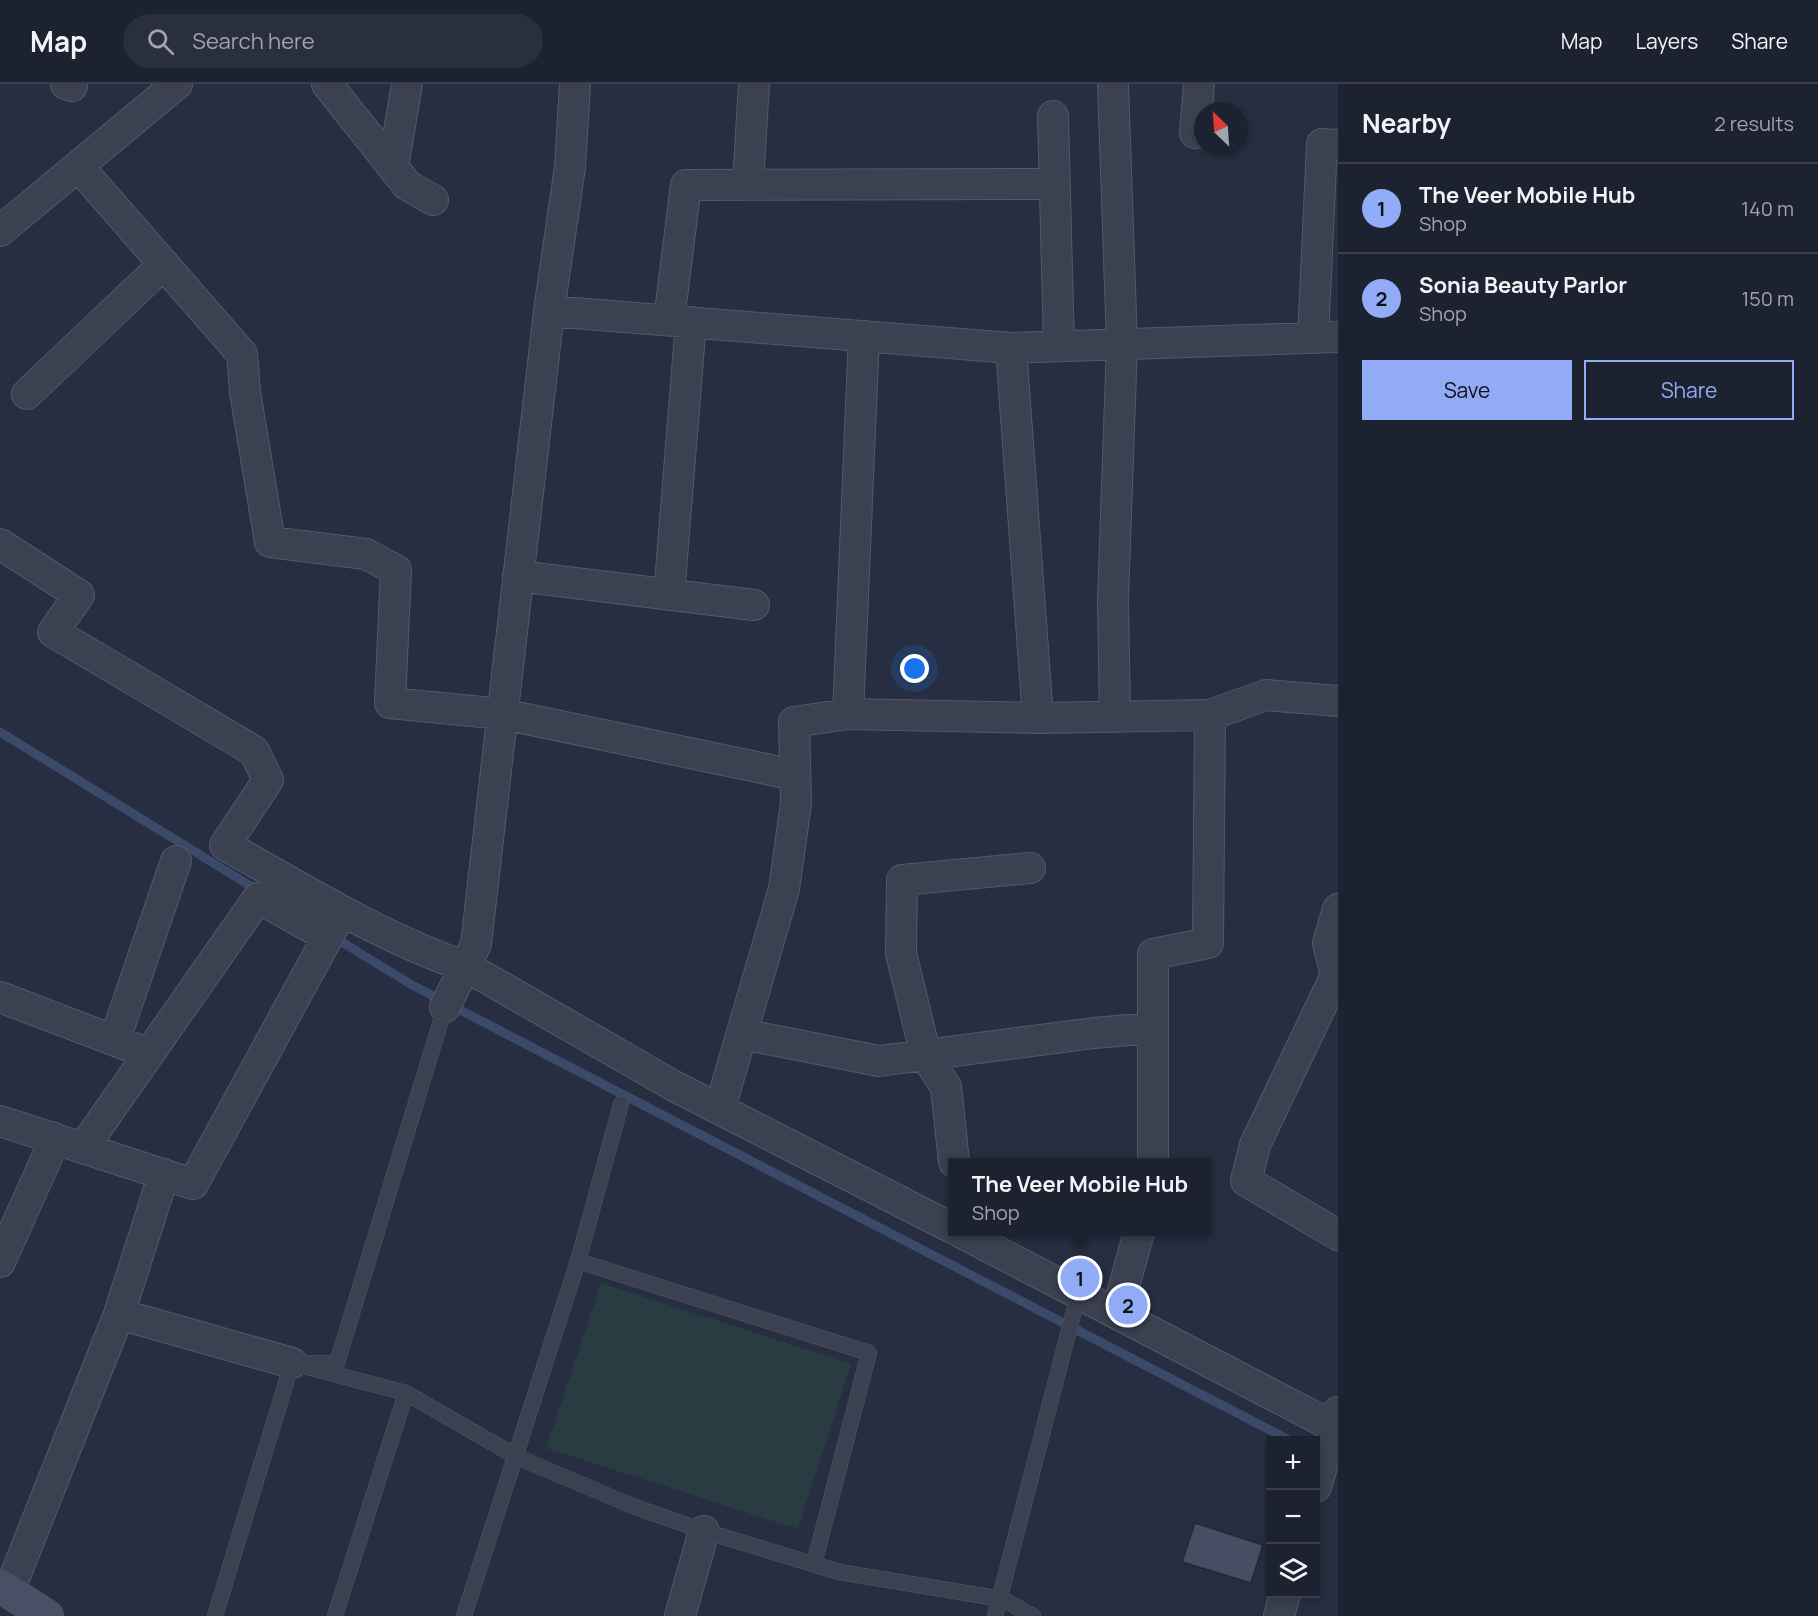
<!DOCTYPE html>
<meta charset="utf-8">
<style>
:root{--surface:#1d2231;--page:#2a2f3d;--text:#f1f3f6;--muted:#a0a4ab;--line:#3b3f4d;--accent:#91abf7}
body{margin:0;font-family:Manrope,sans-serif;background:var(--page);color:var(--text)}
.controls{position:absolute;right:18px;bottom:18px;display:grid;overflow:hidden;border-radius:0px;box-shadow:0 3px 9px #0003}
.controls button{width:54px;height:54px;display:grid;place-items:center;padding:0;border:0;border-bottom:2px solid var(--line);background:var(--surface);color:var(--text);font:30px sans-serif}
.compass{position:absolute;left:1194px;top:18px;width:54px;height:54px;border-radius:50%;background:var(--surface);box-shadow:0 3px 9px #0003;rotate:335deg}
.you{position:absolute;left:915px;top:585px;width:21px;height:21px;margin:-15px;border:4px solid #fff;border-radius:50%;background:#1a73e8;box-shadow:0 0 0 9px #1a73e833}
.badge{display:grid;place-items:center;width:39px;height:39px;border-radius:50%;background:var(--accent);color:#111;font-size:20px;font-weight:700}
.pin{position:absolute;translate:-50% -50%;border:3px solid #fff;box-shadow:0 2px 6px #0006}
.popup{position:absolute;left:948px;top:1074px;width:264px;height:78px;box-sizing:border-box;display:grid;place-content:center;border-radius:0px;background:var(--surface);filter:drop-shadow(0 2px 4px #0005);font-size:20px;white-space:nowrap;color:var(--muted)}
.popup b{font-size:22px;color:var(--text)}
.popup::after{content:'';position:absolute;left:50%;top:100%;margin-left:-12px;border:12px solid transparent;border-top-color:var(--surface)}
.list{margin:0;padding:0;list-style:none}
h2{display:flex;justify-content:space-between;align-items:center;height:78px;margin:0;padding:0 24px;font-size:26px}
h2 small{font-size:20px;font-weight:400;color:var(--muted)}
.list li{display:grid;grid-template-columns:39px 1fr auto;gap:18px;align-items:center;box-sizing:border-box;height:90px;padding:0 24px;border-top:2px solid var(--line)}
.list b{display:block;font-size:22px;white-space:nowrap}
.list p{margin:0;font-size:20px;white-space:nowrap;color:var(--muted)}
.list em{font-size:20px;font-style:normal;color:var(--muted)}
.actions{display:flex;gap:12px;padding:18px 24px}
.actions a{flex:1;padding:14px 0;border:2px solid var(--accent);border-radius:0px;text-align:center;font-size:21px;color:var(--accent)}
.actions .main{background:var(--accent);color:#111}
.icon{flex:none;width:33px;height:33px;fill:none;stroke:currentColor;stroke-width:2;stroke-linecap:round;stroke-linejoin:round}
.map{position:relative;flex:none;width:1338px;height:1532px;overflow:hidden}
header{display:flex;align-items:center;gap:36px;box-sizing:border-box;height:84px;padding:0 30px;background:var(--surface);border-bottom:2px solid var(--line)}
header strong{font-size:28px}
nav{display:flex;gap:33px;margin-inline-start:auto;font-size:21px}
.search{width:420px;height:54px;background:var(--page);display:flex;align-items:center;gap:15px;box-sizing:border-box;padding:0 21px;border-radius:33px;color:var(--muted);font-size:22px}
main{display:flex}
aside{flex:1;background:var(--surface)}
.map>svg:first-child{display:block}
.green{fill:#293c42}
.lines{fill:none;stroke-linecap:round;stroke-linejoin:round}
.stream{stroke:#3c4a6a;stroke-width:9}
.building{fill:#464e63;stroke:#212838;stroke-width:1.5}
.lane-casing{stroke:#535968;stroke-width:16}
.street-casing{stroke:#535968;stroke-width:32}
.secondary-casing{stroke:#535968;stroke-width:34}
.lane{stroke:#3b4151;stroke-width:15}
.street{stroke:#3b4151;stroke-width:30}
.secondary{stroke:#494f64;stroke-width:33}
</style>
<header>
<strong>Map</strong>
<div class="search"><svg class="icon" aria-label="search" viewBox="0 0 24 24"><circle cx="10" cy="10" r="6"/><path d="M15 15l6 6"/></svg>Search here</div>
<nav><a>Map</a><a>Layers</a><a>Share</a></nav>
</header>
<main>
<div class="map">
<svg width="1338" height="1532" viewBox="0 0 1338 1532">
<rect width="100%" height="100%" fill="#272e41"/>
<path class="green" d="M601,1199L851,1280L798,1445L546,1364Z"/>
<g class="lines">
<path class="stream" d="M0,648L259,807
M332,852L412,901L1289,1356"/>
</g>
<path class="building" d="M1195,1439L1263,1461L1251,1499L1182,1478Z"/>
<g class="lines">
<g class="lane-casing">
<path id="lane" d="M578,1177L869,1269L814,1480
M292,1279L406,1309L515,1372L635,1423L704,1447L839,1488L1002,1515L1033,1532
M215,1532L292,1279H337L445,923
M335,1532L406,1309
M464,1532L578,1177L621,1020
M995,1532L1075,1223"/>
</g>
<g class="street-casing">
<path id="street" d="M66,0L72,2
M327,0L407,101L433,116
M1113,0L1122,260L1113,516L1115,633
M1053,32L1059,262
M1195,49L1199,0
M78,82L242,270L245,308L270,458L366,470L396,486L390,619L503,630L795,691
M393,83L407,0
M748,100L754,0
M0,147L177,0
M549,227L1011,264L1338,253
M669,236L686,101L1054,100
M1313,254L1322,60L1338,61
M1011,264L1038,634
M27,310L164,180
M0,460L79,511L53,548L254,667L268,696L225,761C303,805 382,854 467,883L674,1002L952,1144
M518,492L754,521
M669,511L691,238
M848,630L864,252
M1210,631L1266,611L1338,617
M1338,825L1328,859L1336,891L1255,1061L1246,1097L1338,1151
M0,913L134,964
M445,923L476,860L549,227L570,83L575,0
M742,950L879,977L1094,949L1153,944
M115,955L176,777
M720,1024L784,805L796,719L794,638L848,630L1038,634L1210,631L1208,859L1153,870V1078
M0,1037L193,1100L342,827
M83,1064L258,814L328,853
M954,1078L946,1003L926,972L901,869L902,796L1030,784
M960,1148L1338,1345
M0,1178L52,1062V1053
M1117,1228L1139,1148
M119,1230L292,1279
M1316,1403L1338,1328
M9,1507L119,1230L164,1090
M680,1532L704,1447
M1279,1532L1285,1510"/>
</g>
<g class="secondary-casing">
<path id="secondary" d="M0,1502L47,1532"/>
</g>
<use href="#lane" class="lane"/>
<use href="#street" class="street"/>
<use href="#secondary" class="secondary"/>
</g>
</svg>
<div class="controls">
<button>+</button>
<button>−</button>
<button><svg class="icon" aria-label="layers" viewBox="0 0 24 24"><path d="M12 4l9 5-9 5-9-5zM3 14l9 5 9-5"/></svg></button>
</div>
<svg class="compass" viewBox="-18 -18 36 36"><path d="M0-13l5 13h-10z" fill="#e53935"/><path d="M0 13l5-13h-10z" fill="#a0a4ab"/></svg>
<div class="you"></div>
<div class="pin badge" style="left:1080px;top:1194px">1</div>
<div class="popup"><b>The Veer Mobile Hub</b>Shop</div>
<div class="pin badge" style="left:1128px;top:1221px">2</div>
</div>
<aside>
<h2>Nearby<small>2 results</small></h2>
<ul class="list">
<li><span class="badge">1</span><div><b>The Veer Mobile Hub</b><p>Shop</p></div><em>140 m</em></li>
<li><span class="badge">2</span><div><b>Sonia Beauty Parlor</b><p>Shop</p></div><em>150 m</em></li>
</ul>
<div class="actions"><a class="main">Save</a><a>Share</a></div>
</aside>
</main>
